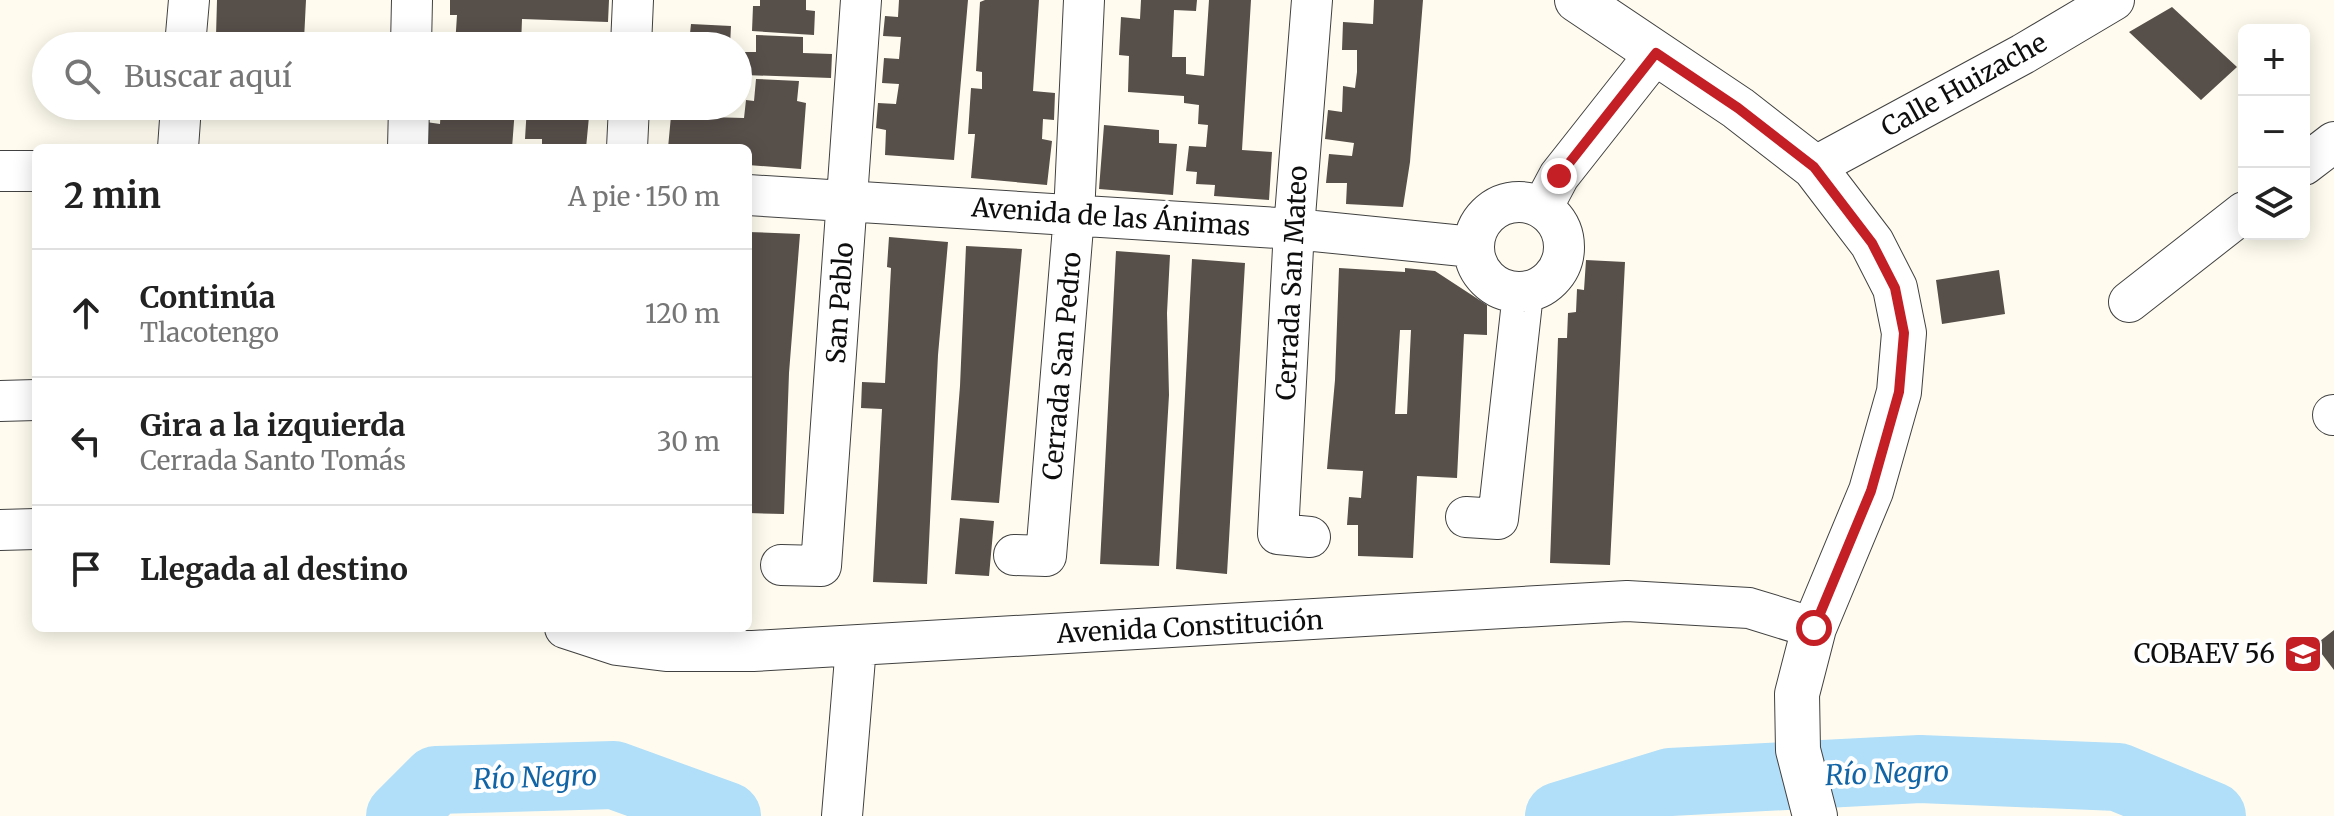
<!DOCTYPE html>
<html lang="es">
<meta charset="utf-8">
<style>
:root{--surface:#fff;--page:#f2f2f2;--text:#222;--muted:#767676;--line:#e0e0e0}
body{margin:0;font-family:Merriweather,serif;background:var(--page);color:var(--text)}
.controls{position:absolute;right:24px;top:24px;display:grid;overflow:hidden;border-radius:12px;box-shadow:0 4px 20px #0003}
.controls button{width:72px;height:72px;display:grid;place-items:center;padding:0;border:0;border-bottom:2px solid var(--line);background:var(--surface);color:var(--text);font:40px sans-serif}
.stop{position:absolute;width:24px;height:24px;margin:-18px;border:6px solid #c51f26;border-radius:50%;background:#fff}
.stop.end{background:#c51f26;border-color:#fff;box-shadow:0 2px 8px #0008}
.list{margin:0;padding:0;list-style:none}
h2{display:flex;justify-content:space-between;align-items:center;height:104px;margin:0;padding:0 32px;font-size:34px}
h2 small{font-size:26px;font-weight:400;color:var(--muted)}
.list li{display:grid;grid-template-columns:52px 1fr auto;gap:24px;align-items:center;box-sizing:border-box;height:128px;padding:0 32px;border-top:2px solid var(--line)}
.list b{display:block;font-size:30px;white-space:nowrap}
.list p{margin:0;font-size:26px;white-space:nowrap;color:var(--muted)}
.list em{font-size:26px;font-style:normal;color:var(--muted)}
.icon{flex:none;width:44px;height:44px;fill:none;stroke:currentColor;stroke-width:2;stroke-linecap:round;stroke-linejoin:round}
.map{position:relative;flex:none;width:2334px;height:816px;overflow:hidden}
.search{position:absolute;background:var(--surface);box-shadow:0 4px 20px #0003;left:32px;top:32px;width:720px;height:88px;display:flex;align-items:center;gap:20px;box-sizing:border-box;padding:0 28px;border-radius:44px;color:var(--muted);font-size:30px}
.panel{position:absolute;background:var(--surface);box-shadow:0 4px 20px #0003;left:32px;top:144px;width:720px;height:488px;border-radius:12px}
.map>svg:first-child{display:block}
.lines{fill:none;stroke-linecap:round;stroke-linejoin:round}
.river{stroke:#b1def9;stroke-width:68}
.building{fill:#574f4a;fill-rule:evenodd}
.minor-casing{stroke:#414141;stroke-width:42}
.tertiary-casing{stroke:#414141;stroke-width:46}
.minor{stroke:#fff;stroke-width:40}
.tertiary{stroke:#fff;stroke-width:44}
.route{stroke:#c51f26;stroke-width:10}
.labels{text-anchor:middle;stroke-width:8;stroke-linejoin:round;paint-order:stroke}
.street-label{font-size:26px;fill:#0e0e0e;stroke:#fff}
.poi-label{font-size:26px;fill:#0e0e0e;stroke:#fff;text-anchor:end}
.water-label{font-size:28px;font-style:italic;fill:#1164a6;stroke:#fff}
</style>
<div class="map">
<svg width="2334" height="816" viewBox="0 0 2334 816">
<rect width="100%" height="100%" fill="#fffcef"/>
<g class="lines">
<path class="river" d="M400,816L436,780L614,775L727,816
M1559,816L1670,782L1920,769L2118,777L2212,816"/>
</g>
<path class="building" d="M217,0H306L304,40L216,36Z
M450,0H609L608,22L522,19L521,46H455L457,15H450Z
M760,0H806V10L815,11L814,35L752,31L753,6H760Z
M899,0H968L954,160L885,155L886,130L876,128L878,103L896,104L899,84L882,83L884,58L899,59L901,37L883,36L885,16L898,17Z
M985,0H1039L1033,91L1055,93L1054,120L1043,119L1042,139L1052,141L1047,185L971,178L975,134H968L971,88L982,89V72L976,71L980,2Z
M1141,0H1197L1196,11L1174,10L1172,57H1186V74L1204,76L1209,0H1251L1242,150L1272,152L1269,200L1214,196L1215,185L1196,184L1197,172L1186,171L1189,146L1206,147L1208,125L1198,124L1199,105L1184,103V96L1128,92L1129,56L1119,55L1121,17L1140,19Z
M1374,0H1423L1410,162L1403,207L1346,204L1347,183H1326L1329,154L1352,156L1354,143L1325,139L1328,110L1342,112L1343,86L1355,88L1357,72V50H1342L1343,22L1373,24Z
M2172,7L2237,67L2201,100L2129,32Z
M691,24L731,26L730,46H664L665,41L689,43Z
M756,35L803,37V53L832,54L831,78L744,75L745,52H756Z
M756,79L799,81L797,101L806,103L801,169L748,165V148H668L671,116L744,118L746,100L754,101Z
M441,106L515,108L512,148H424L426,122L440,124Z
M527,106H590L586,148H542V139H525Z
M1104,125L1159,130V143L1177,144L1173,195L1099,189Z
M748,232L800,234L789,373L784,514L748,513Z
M889,237L948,242L938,355L927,584L873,582L882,409L861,408L862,382L885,383L891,268L887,267Z
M966,246L1022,249L999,503L951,500L960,386Z
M1116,251L1170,255L1167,313L1169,395L1159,566L1100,564Z
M1192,259L1245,263L1227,574L1176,569Z
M1586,260L1625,262L1610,565L1550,563L1558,338H1567L1568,313L1576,312L1577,289L1584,290Z
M1339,268L1405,272V268L1435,271L1487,305V335L1464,334L1457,478L1417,476L1413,558L1358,556V525H1347L1349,497L1361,498L1363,471L1327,469L1335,380ZM1400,330H1411L1407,414H1395Z
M1999,270L2005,314L1942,324L1936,280Z
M960,518L994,521L989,576L955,574Z
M2334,630V670L2315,645Z"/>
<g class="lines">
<g class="minor-casing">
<path id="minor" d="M185,46L189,0
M411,46L412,0
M631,46L633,0
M178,148L181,106
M408,148L409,106
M627,148L629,106
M2304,165L2334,142
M1814,167L2023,54L2114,0
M0,171H36
M748,195L1294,229L1473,247
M1474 247a45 45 0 1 1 90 0a45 45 0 1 1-90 0Z
M1542,208L1559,176L1656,53
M2129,302L2244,212
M0,401L36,400
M2333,415H2334
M1466,517L1498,519L1523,293
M0,530L36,529
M1310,537L1278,534L1294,229L1312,0
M1014,555L1046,556L1074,215L1084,0
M781,565L821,566L861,0
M565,628L617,645L666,651H753L1627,601L1749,608L1814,628
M842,816L856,646"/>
</g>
<g class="tertiary-casing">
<path id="tertiary" d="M1577,0L1738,108L1814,167L1872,243L1895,288L1904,333L1899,392L1871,491L1814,628L1797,694L1798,750L1815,816"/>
</g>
<use href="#minor" class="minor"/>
<use href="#tertiary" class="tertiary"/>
</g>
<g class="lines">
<path class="route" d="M1559,176L1656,53L1738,108L1814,167L1872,243L1895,288L1904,333L1899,392L1871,491L1814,628"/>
</g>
<defs>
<g id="school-square" transform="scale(2)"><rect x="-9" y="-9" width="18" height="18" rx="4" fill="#c51f26" stroke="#fff"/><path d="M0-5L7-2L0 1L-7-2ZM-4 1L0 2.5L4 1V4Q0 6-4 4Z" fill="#fff"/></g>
</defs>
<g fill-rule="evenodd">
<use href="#school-square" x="2303" y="654"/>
</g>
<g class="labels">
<g class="street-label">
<text transform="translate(1964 85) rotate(-29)" y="9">Calle Huizache</text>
<text transform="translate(1111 217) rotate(4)" y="9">Avenida de las Ánimas</text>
<text transform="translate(1292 283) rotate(-87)" y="9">Cerrada San Mateo</text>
<text transform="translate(840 303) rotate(-86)" y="9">San Pablo</text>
<text transform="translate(1062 366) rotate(-85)" y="9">Cerrada San Pedro</text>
<text transform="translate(1190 627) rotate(-3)" y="9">Avenida Constitución</text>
</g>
<g class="poi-label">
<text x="2275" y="663">COBAEV 56</text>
</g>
<g class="water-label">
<text transform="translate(1887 773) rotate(-2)" y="10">Río Negro</text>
<text transform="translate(535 777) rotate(-2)" y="10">Río Negro</text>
</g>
</g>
</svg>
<div class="controls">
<button>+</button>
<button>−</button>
<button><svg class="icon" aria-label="layers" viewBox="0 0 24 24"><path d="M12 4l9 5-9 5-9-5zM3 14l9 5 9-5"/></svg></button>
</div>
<div class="stop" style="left:1814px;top:628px"></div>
<div class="stop end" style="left:1559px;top:176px"></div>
<div class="search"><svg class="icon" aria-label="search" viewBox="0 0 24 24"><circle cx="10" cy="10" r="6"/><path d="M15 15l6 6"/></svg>Buscar aquí</div>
<section class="panel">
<h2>2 min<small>A pie · 150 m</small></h2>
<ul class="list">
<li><svg class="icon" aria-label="ahead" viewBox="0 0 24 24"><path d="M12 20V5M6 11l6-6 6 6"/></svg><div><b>Continúa</b><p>Tlacotengo</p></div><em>120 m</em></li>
<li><svg class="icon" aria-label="left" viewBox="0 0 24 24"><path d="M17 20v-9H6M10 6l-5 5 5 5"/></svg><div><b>Gira a la izquierda</b><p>Cerrada Santo Tomás</p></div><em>30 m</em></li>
<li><svg class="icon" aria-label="arrive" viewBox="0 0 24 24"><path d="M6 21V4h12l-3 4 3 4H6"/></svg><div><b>Llegada al destino</b></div></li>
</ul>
</section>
</div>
